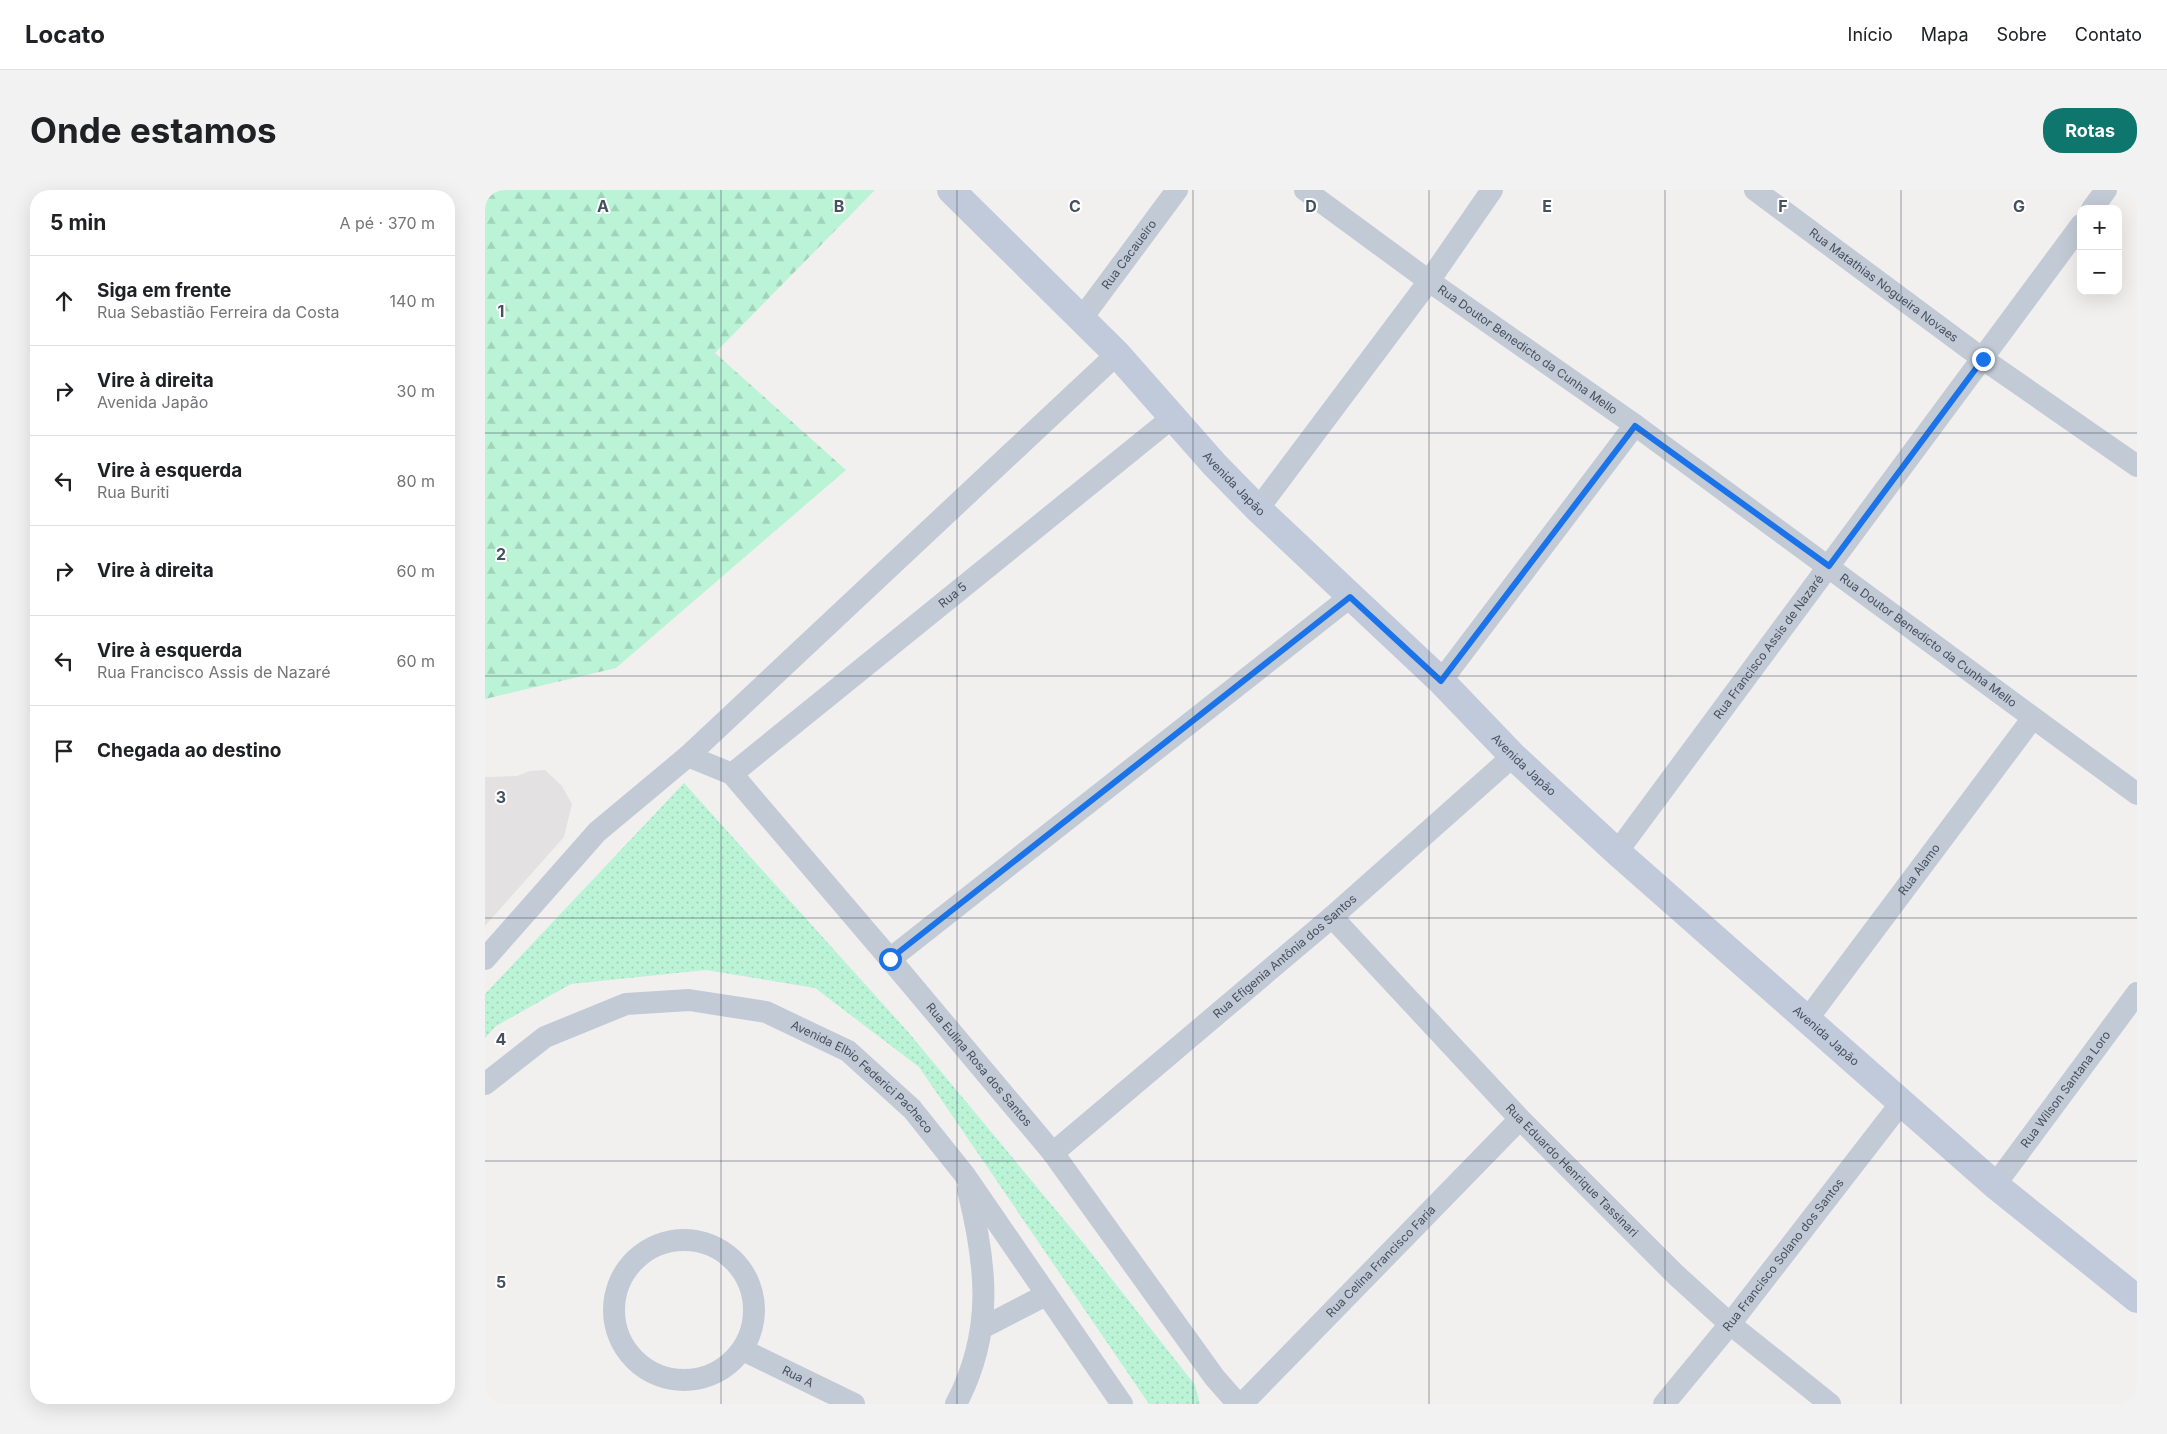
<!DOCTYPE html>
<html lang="pt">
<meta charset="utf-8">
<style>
:root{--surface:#fff;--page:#f2f2f2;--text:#202124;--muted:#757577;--line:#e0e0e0;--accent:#0f766e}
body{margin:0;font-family:Inter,sans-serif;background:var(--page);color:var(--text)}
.controls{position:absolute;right:15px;top:15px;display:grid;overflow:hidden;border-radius:10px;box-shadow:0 5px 20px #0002}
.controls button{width:45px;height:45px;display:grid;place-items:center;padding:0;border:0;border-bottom:1px solid var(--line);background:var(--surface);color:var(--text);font:25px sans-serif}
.stop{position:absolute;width:15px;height:15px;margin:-11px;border:4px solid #1a73e8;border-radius:50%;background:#fff}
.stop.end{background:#1a73e8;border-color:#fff;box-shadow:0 1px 5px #0008}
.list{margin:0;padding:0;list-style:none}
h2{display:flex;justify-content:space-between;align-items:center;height:65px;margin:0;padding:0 20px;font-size:21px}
h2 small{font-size:16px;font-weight:400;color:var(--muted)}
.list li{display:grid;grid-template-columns:32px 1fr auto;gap:15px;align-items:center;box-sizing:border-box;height:90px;padding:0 20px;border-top:1px solid var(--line)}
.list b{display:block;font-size:19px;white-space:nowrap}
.list p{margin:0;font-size:16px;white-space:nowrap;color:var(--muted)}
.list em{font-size:16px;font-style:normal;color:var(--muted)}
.icon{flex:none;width:28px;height:28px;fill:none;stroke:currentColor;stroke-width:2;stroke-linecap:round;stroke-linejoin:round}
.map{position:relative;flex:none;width:1652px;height:1214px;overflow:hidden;border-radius:20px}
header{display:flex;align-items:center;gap:30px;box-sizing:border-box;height:70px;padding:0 25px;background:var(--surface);border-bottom:1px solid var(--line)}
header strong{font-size:24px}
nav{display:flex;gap:28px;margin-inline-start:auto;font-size:18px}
.intro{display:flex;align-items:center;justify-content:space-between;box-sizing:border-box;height:120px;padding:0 30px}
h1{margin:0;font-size:35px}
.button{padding:12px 22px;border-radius:20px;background:var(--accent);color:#fff;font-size:18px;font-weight:700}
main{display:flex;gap:30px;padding:0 30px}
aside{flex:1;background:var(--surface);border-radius:20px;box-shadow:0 5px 20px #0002}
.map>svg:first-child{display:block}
.education{fill:#e3e1e1}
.grass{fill:url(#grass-dots)}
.forest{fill:url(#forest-firs)}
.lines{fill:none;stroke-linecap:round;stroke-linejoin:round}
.minor{stroke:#c2cad6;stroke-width:22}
.secondary{stroke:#c1cada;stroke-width:28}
.route{stroke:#1a73e8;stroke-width:6}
.grid{fill:none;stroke:#46515f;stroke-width:1;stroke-opacity:0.55}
.labels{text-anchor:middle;stroke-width:4;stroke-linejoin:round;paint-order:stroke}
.street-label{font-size:12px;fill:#46515f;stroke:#fff}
.grid-label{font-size:16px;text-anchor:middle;font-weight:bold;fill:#46515f;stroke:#fff;stroke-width:4;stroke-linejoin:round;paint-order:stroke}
</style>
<header>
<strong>Locato</strong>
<nav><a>Início</a><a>Mapa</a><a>Sobre</a><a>Contato</a></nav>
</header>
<div class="intro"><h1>Onde estamos</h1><a class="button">Rotas</a></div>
<main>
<aside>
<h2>5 min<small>A pé · 370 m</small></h2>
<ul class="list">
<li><svg class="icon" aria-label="ahead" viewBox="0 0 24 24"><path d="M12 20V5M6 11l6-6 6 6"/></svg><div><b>Siga em frente</b><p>Rua Sebastião Ferreira da Costa</p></div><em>140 m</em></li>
<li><svg class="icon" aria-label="right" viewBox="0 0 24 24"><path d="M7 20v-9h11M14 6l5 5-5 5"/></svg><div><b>Vire à direita</b><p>Avenida Japão</p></div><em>30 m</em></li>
<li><svg class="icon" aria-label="left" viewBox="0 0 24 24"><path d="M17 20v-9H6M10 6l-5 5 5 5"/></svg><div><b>Vire à esquerda</b><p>Rua Buriti</p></div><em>80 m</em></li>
<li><svg class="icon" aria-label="right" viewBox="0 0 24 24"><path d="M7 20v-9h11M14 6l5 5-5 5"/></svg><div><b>Vire à direita</b></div><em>60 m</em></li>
<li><svg class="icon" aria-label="left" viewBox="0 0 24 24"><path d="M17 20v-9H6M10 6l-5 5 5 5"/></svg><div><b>Vire à esquerda</b><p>Rua Francisco Assis de Nazaré</p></div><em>60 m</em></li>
<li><svg class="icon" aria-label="arrive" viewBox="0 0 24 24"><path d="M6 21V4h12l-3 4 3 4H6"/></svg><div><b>Chegada ao destino</b></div></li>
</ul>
</aside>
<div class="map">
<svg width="1652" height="1214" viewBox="0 0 1652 1214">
<defs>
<pattern id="grass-dots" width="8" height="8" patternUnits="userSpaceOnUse" patternTransform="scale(1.25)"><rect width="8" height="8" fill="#baf3d6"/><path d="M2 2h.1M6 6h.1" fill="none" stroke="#a1d2ba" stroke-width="1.8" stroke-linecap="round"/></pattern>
<pattern id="forest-firs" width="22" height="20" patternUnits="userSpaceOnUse" patternTransform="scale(1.25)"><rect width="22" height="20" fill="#baf3d6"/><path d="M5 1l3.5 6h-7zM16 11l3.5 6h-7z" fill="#a1d2ba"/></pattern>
</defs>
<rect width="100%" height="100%" fill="#f2f0ef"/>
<path class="education" d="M60,580L77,596L87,614L79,647L0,736V587L32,586L45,581Z"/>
<path class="grass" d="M199,593L424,843L600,1055L710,1195L715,1214H664L434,877L330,798L221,780L86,794L11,836L0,848V804Z"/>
<path class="forest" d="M0,0H390L230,163L361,280L131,478L0,509Z"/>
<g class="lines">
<g class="minor">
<path id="s1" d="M820,0L944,91L1150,235L1652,604"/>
<path id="s2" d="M1270,0L1498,169L1652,276"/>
<path d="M1607,19L1621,0"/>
<path id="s3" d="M597,128L692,0"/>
<path d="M773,319L944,91L1007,0"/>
<path d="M956,491L1150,235"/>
<path id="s4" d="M203,566L247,584L405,769L568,963L730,1188L753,1214"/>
<path id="s5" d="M247,584L688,227"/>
<path id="s6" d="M1132,662L1596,35"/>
<path id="s7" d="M847,727L1035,929L1191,1085L1245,1134L1345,1214"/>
<path d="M0,769L112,642L203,566L632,164"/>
<path d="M405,769L865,407"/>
<path id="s8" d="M1321,831L1547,529"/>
<path id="s9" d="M0,894L60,847L141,814L204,810L281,822L363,861L427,919L479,984L637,1214"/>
<path id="s10" d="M568,963L847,727L1028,566"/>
<path id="s11" d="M1510,995L1652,803"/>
<circle cx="199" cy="1120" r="70"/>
<path d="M497,1138L561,1105"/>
<path id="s12" d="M258,1160L369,1214"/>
<path d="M471,1214C509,1142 502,1076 483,1000"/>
<path id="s13" d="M757,1214L1035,929"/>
<path id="s14" d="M1179,1214L1245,1134L1416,913"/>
</g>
<path class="secondary" id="s15" d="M466,0L632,164L729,274L773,319L956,491L1028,566L1132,662L1510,995L1652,1109"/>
</g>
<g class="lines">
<path class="route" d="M405,769L865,407L956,491L1150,236L1344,376L1498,169"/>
</g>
<path class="grid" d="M236,0V1214M472,0V1214M708,0V1214M944,0V1214M1180,0V1214M1416,0V1214M0,243H1652M0,486H1652M0,728H1652M0,971H1652"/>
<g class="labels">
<g class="street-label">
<text dy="4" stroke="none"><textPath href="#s3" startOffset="79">Rua Cacaueiro</textPath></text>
<text dy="4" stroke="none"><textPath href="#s2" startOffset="160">Rua Matathias Nogueira Novaes</textPath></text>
<text dy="4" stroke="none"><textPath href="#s1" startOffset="274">Rua Doutor Benedicto da Cunha Mello</textPath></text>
<text dy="4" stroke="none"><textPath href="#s15" startOffset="408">Avenida Japão</textPath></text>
<text dy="4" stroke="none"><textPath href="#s5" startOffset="284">Rua 5</textPath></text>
<text dy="4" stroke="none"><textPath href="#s1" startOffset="769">Rua Doutor Benedicto da Cunha Mello</textPath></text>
<text dy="4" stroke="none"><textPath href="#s6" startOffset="255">Rua Francisco Assis de Nazaré</textPath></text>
<text dy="4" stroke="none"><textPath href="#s15" startOffset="812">Avenida Japão</textPath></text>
<text dy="4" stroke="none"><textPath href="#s8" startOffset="189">Rua Alamo</textPath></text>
<text dy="4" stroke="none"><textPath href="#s10" startOffset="304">Rua Efigenia Antônia dos Santos</textPath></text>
<text dy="4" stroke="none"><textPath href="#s15" startOffset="1218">Avenida Japão</textPath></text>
<text dy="4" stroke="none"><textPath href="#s4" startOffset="429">Rua Eulina Rosa dos Santos</textPath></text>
<text dy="4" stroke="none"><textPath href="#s9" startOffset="422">Avenida Elbio Federici Pacheco</textPath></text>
<text dy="4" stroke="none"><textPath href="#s11" startOffset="119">Rua Wilson Santana Loro</textPath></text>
<text dy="4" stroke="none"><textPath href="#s7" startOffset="349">Rua Eduardo Henrique Tassinari</textPath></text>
<text dy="4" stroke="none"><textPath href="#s14" startOffset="191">Rua Francisco Solano dos Santos</textPath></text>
<text dy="4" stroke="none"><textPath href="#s13" startOffset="199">Rua Celina Francisco Faria</textPath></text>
<text dy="4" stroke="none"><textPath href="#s12" startOffset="61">Rua A</textPath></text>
</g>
</g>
<g class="grid-label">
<text x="118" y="22">A</text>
<text x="354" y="22">B</text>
<text x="590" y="22">C</text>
<text x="826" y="22">D</text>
<text x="1062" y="22">E</text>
<text x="1298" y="22">F</text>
<text x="1534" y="22">G</text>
<text x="16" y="127">1</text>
<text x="16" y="370">2</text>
<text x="16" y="613">3</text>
<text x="16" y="855">4</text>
<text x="16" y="1098">5</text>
</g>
</svg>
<div class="controls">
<button>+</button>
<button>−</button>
</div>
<div class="stop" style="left:405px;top:769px"></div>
<div class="stop end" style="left:1498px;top:169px"></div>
</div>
</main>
